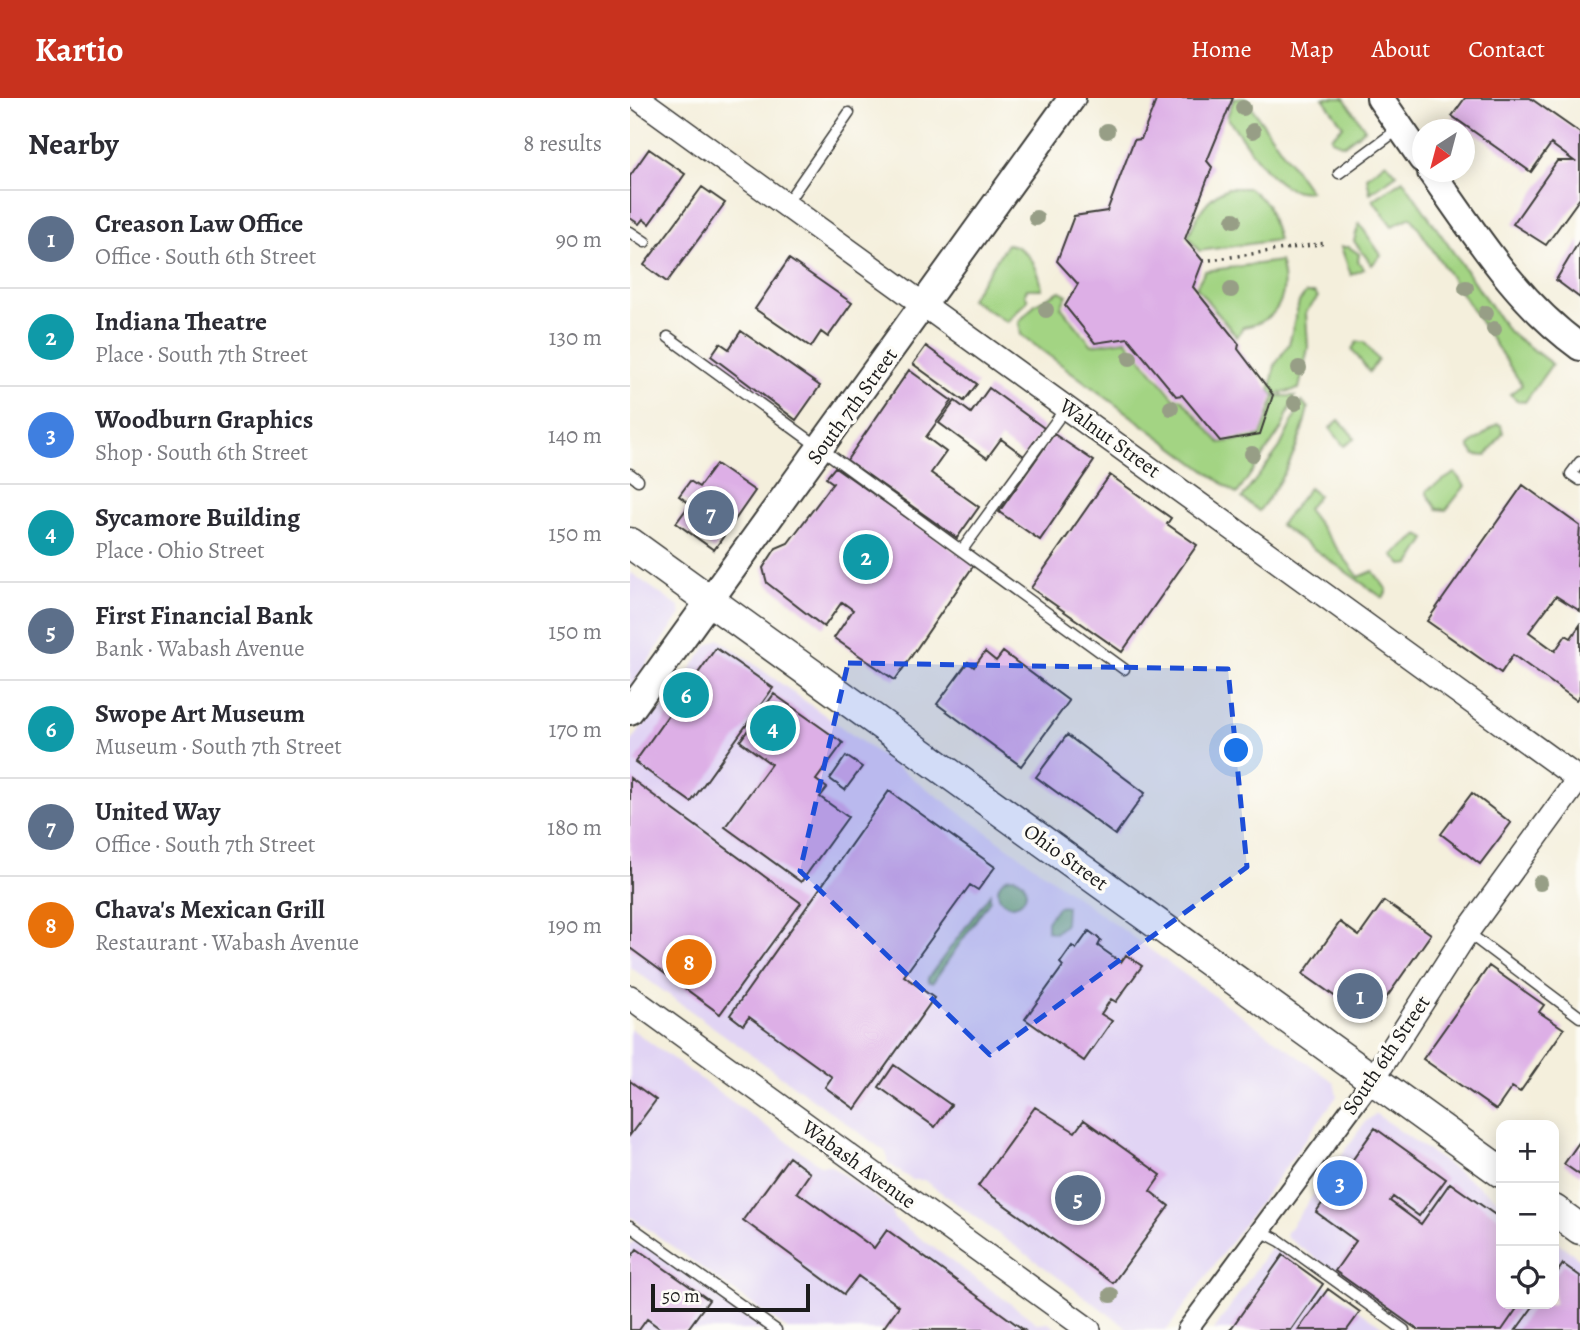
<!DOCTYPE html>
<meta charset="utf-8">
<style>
:root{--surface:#fff;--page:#f2f2f3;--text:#2b2b33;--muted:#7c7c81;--line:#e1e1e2;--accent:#c8321e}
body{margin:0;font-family:Alegreya,serif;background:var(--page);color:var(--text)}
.controls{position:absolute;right:21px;bottom:21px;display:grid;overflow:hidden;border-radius:14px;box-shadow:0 4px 18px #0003}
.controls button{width:63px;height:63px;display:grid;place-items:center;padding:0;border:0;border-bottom:2px solid var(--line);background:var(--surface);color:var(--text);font:35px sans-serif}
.compass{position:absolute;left:782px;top:21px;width:63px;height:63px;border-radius:50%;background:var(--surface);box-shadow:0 4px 18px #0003;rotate:216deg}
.scale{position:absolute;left:21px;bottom:18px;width:159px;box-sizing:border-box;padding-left:7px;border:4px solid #1c1c1c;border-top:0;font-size:19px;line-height:24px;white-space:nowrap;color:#1c1c1c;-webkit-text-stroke:5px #fdfcf7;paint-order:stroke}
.you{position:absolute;left:607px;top:653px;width:24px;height:24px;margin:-18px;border:5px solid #fff;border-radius:50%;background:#1a73e8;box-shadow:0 0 0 10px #1a73e833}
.badge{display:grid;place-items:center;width:46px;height:46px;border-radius:50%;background:var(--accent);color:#fff;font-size:23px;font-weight:700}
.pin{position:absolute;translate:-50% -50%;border:4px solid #fff;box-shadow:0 2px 7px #0006}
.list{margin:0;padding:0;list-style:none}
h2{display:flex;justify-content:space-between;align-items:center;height:91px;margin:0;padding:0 28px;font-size:30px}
h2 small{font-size:23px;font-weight:400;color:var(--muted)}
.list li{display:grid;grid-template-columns:46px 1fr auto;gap:21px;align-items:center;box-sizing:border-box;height:98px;padding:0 28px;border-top:2px solid var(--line)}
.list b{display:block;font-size:26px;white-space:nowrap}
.list p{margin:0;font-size:23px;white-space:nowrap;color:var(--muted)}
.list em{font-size:23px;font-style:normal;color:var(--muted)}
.icon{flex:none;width:38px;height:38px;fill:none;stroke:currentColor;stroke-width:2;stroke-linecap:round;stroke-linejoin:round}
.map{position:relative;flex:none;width:950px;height:1232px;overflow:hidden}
header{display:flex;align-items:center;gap:42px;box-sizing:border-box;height:98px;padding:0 35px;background:var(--accent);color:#fff}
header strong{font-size:33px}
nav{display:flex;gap:38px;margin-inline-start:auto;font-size:24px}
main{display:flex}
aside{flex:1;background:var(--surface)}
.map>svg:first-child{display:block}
.built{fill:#e1d4f4}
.green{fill:#a3d483;stroke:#607850;stroke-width:2}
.forest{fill:#82b671;stroke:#4f6946;stroke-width:2}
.building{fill:#ddafe6}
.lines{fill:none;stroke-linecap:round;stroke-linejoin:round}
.service-casing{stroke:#3c3c39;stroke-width:13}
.minor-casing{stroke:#3c3c39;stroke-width:23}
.tertiary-casing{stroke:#3c3c39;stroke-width:26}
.secondary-casing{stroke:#3c3c39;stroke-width:30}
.primary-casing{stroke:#3c3c39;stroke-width:33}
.path{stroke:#3c3c39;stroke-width:3.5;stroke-dasharray:2 5;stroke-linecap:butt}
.service{stroke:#fff;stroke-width:10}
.minor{stroke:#fff;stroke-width:19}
.tertiary{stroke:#fff;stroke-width:23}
.secondary{stroke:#fff;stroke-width:26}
.primary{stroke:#fff;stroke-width:30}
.tree{fill:#979e86}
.marked{fill:#1d4ed8;fill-opacity:0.2;stroke:#1d4ed8;stroke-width:5;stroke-dasharray:14 9;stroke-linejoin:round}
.labels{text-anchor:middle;stroke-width:7;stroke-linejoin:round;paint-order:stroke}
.street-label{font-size:21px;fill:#1c1c1c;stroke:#fdfcf7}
</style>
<header>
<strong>Kartio</strong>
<nav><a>Home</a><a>Map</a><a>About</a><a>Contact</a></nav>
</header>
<main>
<aside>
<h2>Nearby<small>8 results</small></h2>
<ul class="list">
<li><span class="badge" style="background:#5c6f8a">1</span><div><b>Creason Law Office</b><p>Office · South 6th Street</p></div><em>90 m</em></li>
<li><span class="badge" style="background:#0f9aa8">2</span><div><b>Indiana Theatre</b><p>Place · South 7th Street</p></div><em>130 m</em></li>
<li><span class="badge" style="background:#3f7fe0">3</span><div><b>Woodburn Graphics</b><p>Shop · South 6th Street</p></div><em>140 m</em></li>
<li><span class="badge" style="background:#0f9aa8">4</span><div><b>Sycamore Building</b><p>Place · Ohio Street</p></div><em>150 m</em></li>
<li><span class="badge" style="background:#5c6f8a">5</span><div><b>First Financial Bank</b><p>Bank · Wabash Avenue</p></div><em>150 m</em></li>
<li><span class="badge" style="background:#0f9aa8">6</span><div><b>Swope Art Museum</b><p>Museum · South 7th Street</p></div><em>170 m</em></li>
<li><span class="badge" style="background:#5c6f8a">7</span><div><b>United Way</b><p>Office · South 7th Street</p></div><em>180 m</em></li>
<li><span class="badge" style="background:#e8710a">8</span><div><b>Chava's Mexican Grill</b><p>Restaurant · Wabash Avenue</p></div><em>190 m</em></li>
</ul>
</aside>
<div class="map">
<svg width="950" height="1232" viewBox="0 0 950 1232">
<rect width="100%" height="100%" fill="#fdfcf7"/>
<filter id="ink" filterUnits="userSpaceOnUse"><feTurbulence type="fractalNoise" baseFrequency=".0143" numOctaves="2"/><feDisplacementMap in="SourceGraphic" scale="14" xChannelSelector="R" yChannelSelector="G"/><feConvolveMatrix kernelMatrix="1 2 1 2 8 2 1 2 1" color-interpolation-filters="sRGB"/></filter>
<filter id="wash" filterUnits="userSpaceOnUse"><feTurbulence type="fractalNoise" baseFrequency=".00686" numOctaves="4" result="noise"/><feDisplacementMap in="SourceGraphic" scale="28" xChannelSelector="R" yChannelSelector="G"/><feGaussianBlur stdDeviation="1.57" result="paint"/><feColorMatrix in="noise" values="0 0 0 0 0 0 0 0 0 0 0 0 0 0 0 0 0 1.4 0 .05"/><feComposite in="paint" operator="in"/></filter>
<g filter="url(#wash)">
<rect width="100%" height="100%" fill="#f4efdc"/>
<path class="built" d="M0,474L49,509L51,516L0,590Z
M89,541L704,984L707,998L537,1232H496L495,1228L294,1082H282L258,1065L256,1054L0,869V646L23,613L32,611L77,548Z
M0,930L190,1067H200L261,1111L264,1121L407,1225L417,1224L428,1232H158L0,1118Z
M746,1016L871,1104V1206H924V1142L950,1161V1232H787L656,1139L657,1134L735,1024Z
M7,1141L134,1232H0V1147Z
M641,1149L644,1150L757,1232H584Z"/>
<path class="green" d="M604,0H615L680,93C645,100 616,44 597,19Z
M693,0H714L735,31L714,47L702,42L701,39L713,28Z
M756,64L767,76L740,95L737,79Z
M773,82L878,233L922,266L895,304L888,303L880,296L892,287L781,119L762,128L743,102Z
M598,90H619L637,106L648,142L569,153L558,138C568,116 575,100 598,90Z
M729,125L751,157L742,167L724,143Z
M377,146C398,148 409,171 412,191H397L395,196L398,202L377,224L340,201Z
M711,149H719L729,156L728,163L734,171L721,177Z
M650,163C660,197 649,224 613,229L607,239L566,189L575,173Z
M430,193L437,197L431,209L462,247L496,242L545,301L551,300L590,345L631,338L645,298H665L652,330L607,396L391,237L389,224L405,206Z
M676,195H685L688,199L676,214L678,250L669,291L643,297L640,293L645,267L659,246L669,204Z
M727,244H734L748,262L739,274L722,251Z
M672,304L678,310C669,350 654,381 629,413L612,400L650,349Z
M709,322L725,340L714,348L700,330Z
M867,326L871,327L873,335L856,358L845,357L839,348Z
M825,375L835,388L816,412L807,411L797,396V392Z
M679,390L688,397L677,411L729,479L743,473L757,492L753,500L650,427Z
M789,437L796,441L780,466L772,467L763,457Z"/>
<path class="forest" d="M368 793a14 14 0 1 1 28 0a14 14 0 1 1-28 0Z
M360,796V802L303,884H299L298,880Z
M436,808L435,826L425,835L417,833V823L427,809Z"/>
<g id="blocks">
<path class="building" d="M527,0H603L577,63L582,69L555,141L573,163L563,189L609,246L608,251L643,297L630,336L590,343L552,297L546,298L498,240L465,245L435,208L448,186L427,163L444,118L477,113L504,42L511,41Z
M835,0H900L950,35V100L916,147L883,126L927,63H944L921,46L901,74L822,18Z
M19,51L55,76L19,126L13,121L9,126L0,120V78Z
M72,89L95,105L37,184L14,167Z
M950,142V200L926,182Z
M159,161L222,205L198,239L191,234L181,249L125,211Z
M111,233L190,288L166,322L81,258L90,245L99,251Z
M296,248L347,286L334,303L283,266Z
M279,272L322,303L296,339L316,354L301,375L349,409L327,440L217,362Z
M359,290L414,330L394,358L371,341L357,360L309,325L325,303L341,315Z
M424,336L464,363L410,442L369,414Z
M86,366L125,393L84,452L46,425L60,406L49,398L60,383L69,389Z
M205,369L344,467L265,582L204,540L223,512L212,504L194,529L137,485L133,470L146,450L158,445L203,385L196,380Z
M480,377L541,420L537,426L567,447L492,554L401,490Z
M893,387L950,428L947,468L950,470V513L926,498L899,534L925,553L936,537L941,540L950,527V597L946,602L883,557L871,575L797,523Z
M86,550L143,590L61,704L5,664Z
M355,554L366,563L373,554L439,603L391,668L307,606L338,564L344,569Z
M144,596L213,645L186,682L197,690L190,699L218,719L171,784L95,729L141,666L110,643Z
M437,637L515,695L485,737L406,679Z
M216,658L232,669L215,692L200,681Z
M0,680L171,805L90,916L0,850Z
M259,693L365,769L348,792L340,787L274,878L304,900L225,1011L195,989L202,979L119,919L113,927L100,917Z
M842,695L881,725L850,766L811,736Z
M754,803L801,836L740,923L673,876L710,824L729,838Z
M459,833L471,842L468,848L491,864L496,857L512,868L486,904L481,901L471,916L482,923L454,963L395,921L433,868L430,865L442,848L446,851Z
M859,868L914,907L909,914L934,931L890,994L882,989L866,1012L793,961Z
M264,967L321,1007L305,1029L249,989Z
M0,983L26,1002L0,1037Z
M405,1009L445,1034L454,1022L531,1077L520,1093L539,1108L483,1185L348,1088Z
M745,1030L816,1081L789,1118L763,1099L760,1103L791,1126L820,1085L871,1121V1206H890L872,1232H788L705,1173L726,1143L686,1114Z
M950,1043V1077L934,1066Z
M159,1059L180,1075L167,1094L244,1150L257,1132L394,1232H252L269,1208L228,1178L214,1196L113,1122Z
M7,1151L79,1202L57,1232H32L17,1221L9,1232H0V1161Z
M653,1157L693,1186L661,1232H600Z
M933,1166L950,1178V1232H886L905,1206H924V1179Z
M698,1191L730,1214L717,1232H668Z"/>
</g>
</g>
<g filter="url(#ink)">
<use href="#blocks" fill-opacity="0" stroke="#3c3c39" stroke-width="2"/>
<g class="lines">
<g class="service-casing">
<path id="service" d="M709,75L770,30
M156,106L219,15
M0,134L15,144
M38,239L494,571
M950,364L941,376L950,382
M0,376L8,382
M332,452L435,311
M837,834L950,919
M0,1128L146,1232
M631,1133L650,1143L774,1232"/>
</g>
<g class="minor-casing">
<path id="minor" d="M557,1232L743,981"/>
</g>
<g class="tertiary-casing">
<path id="tertiary" d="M8,0L950,682
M0,899L459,1232
M743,981L837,834L950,679"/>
</g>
<g class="secondary-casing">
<path id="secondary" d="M750,0L792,61
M801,74C846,137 886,203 950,249
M0,613L442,0"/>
</g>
<g class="primary-casing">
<path id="primary" d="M0,445L871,1074
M924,1112L950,1131"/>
</g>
<path class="path" d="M573,163L696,145"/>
<use href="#service" class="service"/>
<use href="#minor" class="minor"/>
<use href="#tertiary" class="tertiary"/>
<use href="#secondary" class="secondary"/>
<use href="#primary" class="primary"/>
</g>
<g class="tree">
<circle cx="613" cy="10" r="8"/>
<circle cx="477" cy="33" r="8"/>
<circle cx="623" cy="33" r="8"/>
<circle cx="406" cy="120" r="8"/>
<circle cx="604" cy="122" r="8"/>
<circle cx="836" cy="190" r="8"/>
<circle cx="601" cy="192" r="8"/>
<circle cx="416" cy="212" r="8"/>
<circle cx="856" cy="215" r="8"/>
<circle cx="864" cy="231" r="8"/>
<circle cx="500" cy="260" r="8"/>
<circle cx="669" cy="270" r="8"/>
<circle cx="665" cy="305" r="8"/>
<circle cx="541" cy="310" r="8"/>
<circle cx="622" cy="356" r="8"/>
<circle cx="910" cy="785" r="8"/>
<circle cx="481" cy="1197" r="8"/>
</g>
</g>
<path class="marked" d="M218,565L598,571L617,769L360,957L170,773Z"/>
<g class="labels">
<g class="street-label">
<text transform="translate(222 308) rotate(-54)" y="7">South 7th Street</text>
<text transform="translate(480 340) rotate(36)" y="7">Walnut Street</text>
<text transform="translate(436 759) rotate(36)" y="7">Ohio Street</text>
<text transform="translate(756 957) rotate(-56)" y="7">South 6th Street</text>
<text transform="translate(229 1066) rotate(36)" y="7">Wabash Avenue</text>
</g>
</g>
</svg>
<div class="controls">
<button>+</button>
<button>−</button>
<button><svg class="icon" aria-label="locate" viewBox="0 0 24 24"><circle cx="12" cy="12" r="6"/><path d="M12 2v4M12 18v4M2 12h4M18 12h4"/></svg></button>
</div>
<svg class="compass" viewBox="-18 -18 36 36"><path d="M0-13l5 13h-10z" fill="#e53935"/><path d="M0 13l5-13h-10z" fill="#7c7c81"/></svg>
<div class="scale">50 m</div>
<div class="you"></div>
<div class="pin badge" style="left:730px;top:898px;background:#5c6f8a">1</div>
<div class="pin badge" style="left:236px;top:459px;background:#0f9aa8">2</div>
<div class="pin badge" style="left:710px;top:1085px;background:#3f7fe0">3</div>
<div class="pin badge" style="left:143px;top:630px;background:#0f9aa8">4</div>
<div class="pin badge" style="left:448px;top:1100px;background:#5c6f8a">5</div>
<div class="pin badge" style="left:56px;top:597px;background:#0f9aa8">6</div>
<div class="pin badge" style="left:81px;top:415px;background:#5c6f8a">7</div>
<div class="pin badge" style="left:59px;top:864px;background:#e8710a">8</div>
</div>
</main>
